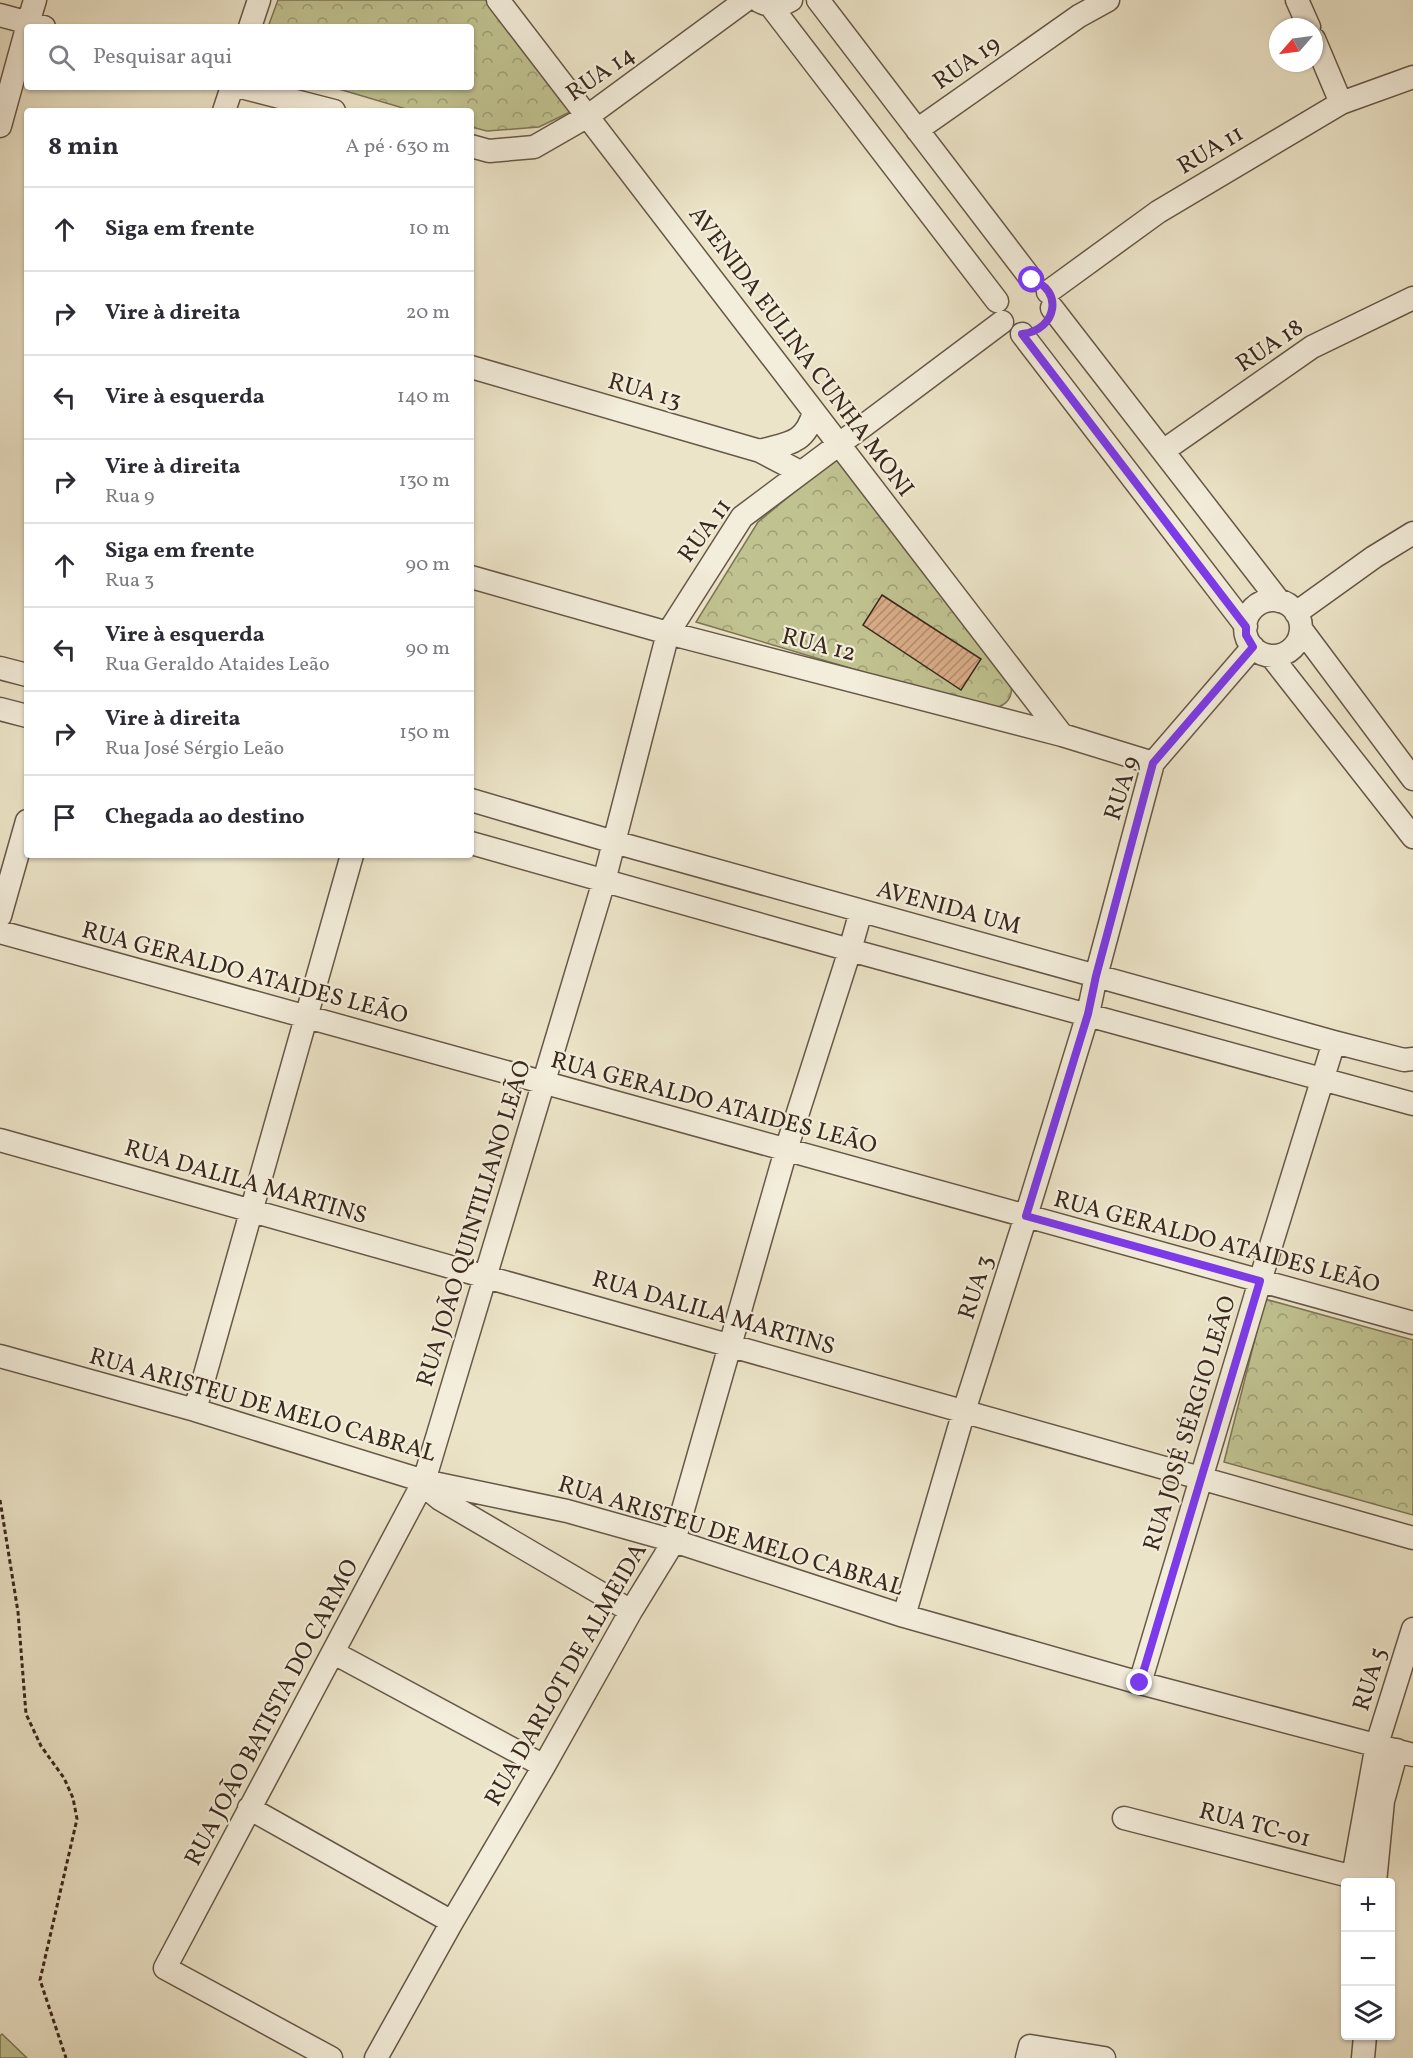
<!DOCTYPE html>
<html lang="pt">
<meta charset="utf-8">
<style>
:root{--surface:#fff;--page:#f7f7f7;--text:#2b2b33;--muted:#7c7c81;--line:#e1e1e2}
body{margin:0;font-family:Vollkorn,serif;background:var(--page);color:var(--text)}
.controls{position:absolute;right:18px;bottom:18px;display:grid;overflow:hidden;border-radius:6px;box-shadow:0 2px 4px #0004}
.controls button{width:54px;height:54px;display:grid;place-items:center;padding:0;border:0;border-bottom:2px solid var(--line);background:var(--surface);color:var(--text);font:30px sans-serif}
.compass{position:absolute;left:1269px;top:18px;width:54px;height:54px;border-radius:50%;background:var(--surface);box-shadow:0 2px 4px #0004;rotate:242deg}
.stop{position:absolute;width:18px;height:18px;margin:-14px;border:4px solid #7c3aed;border-radius:50%;background:#fff}
.stop.end{background:#7c3aed;border-color:#fff;box-shadow:0 2px 6px #0008}
.list{margin:0;padding:0;list-style:none}
h2{display:flex;justify-content:space-between;align-items:center;height:78px;margin:0;padding:0 24px;font-size:26px}
h2 small{font-size:20px;font-weight:400;color:var(--muted)}
.list li{display:grid;grid-template-columns:39px 1fr auto;gap:18px;align-items:center;box-sizing:border-box;height:84px;padding:0 24px;border-top:2px solid var(--line)}
.list b{display:block;font-size:22px;white-space:nowrap}
.list p{margin:0;font-size:20px;white-space:nowrap;color:var(--muted)}
.list em{font-size:20px;font-style:normal;color:var(--muted)}
.icon{flex:none;width:33px;height:33px;fill:none;stroke:currentColor;stroke-width:2;stroke-linecap:round;stroke-linejoin:round}
.map{position:relative;flex:none;width:1413px;height:2058px;overflow:hidden}
.search{position:absolute;background:var(--surface);box-shadow:0 2px 4px #0004;left:24px;top:24px;width:450px;height:66px;display:flex;align-items:center;gap:15px;box-sizing:border-box;padding:0 21px;border-radius:6px;color:var(--muted);font-size:22px}
.panel{position:absolute;background:var(--surface);box-shadow:0 2px 4px #0004;left:24px;top:108px;width:450px;height:750px;border-radius:6px}
.map>svg:first-child{display:block}
.park{fill:url(#park-crowns);stroke:#7d7556;stroke-width:1.5}
.pitch{fill:#c0c290;stroke:#7d7556;stroke-width:1.5}
.building{fill:url(#building-hatch);stroke:#3a281c;stroke-width:1.5}
.lines{fill:none;stroke-linecap:round;stroke-linejoin:round}
.minor-casing{stroke:#665747;stroke-width:25}
.path{stroke:#3a281c;stroke-width:3;stroke-dasharray:4.5 3;stroke-linecap:butt}
.minor{stroke:#f3eddb;stroke-width:22}
.route{stroke:#7c3aed;stroke-width:8}
.labels{text-anchor:middle;stroke-width:4.5;stroke-linejoin:round;paint-order:stroke}
.street-label{font-size:24px;fill:#3a281c;stroke:#f3eddb}
</style>
<div class="map">
<svg width="1413" height="2058" viewBox="0 0 1413 2058">
<defs>
<pattern id="park-crowns" width="20" height="18" patternUnits="userSpaceOnUse" patternTransform="scale(1.5)"><rect width="20" height="18" fill="#c0c290"/><path d="M2 6a3 3 0 1 1 6 0M12 15a3 3 0 1 1 6 0" fill="none" stroke="#9d9e75"/></pattern>
<pattern id="building-hatch" width="6" height="6" patternUnits="userSpaceOnUse" patternTransform="scale(1.5)"><rect width="6" height="6" fill="#d9ac87"/><path d="M-1 1l2-2M0 6l6-6M5 7l2-2" fill="none" stroke="#b18c6e"/></pattern>
</defs>
<rect width="100%" height="100%" fill="#ece4c8"/>
<filter id="stains"><feTurbulence type="fractalNoise" baseFrequency=".00333" numOctaves="4"/><feColorMatrix values="0 0 0 0 .2 0 0 0 0 .09 0 0 0 0 .02 0 0 0 .5 -.17"/></filter>
<radialGradient id="worn" r=".72"><stop offset=".6" stop-color="#630" stop-opacity="0"/><stop offset="1" stop-color="#630" stop-opacity=".3"/></radialGradient>
<path class="park" d="M278,0H486L570,112L539,127L487,131L471,127V111H413L332,87H471V27H268Z
M838,456L1011,683C1014,701 1003,708 987,709L696,622L758,522Z
M1265,1299L1413,1340V1515L1224,1462Z"/>
<path class="pitch" d="M2,2034L27,2058H0V2036Z"/>
<path class="building" d="M882,595L981,659L961,690L863,625Z"/>
<g class="lines">
<g class="minor-casing">
<path id="minor" d="M498,0L1062,735
M818,0L1032,280
M1297,0L1309,27
M759,1C770,7 780,7 791,0
M770,5L997,301
M0,15L44,27
M27,27L35,0
M250,27L259,0
M1314,39L1341,103
M241,87L334,111
M224,111L232,87
M0,126L27,28
M917,130L1079,16L1108,0
M471,146L489,151L534,147L588,116L746,0
M1048,292L1158,212L1341,103L1413,77
M1052,308L1279,601
M1022,334L1246,626
M471,367L760,451L800,472
M760,451C789,443 805,444 814,412
M1163,451L1312,347L1413,298
M471,577L668,633L1062,735L1153,763
M1245 628a28 28 0 1 1 56 0a28 28 0 1 1-56 0Z
M1296,613L1374,557L1413,533
M1301,629L1413,779
M1271,656L1413,837
M0,668L27,675
M0,709L27,716
M471,800L614,842L1334,1042L1404,1060L1413,1059
M471,843L850,950L1413,1104
M0,916L27,821
M0,932L1413,1323
M0,1140L1413,1538
M0,1356L195,1410L424,1481L567,1511L674,1541L904,1616L1140,1683L1413,1755
M195,1410L352,855
M422,1484L440,1499L631,1611
M904,1616L964,1411L1026,1216L1088,1014L1096,976L1153,763L1253,647
M334,1653L544,1766
M1140,1683L1260,1281L1334,1042
M249,1808L452,1922
M1124,1818L1373,1882
M1353,1877L1377,1744L1413,1629
M1375,1882L1383,1801L1397,1750
M331,2058L165,1968L424,1481L604,881L668,633L742,517L1002,322
M376,2058L452,1922L544,1766L631,1611L674,1541L786,1150L850,950L861,911
M1027,2058L1030,2046L1104,2058
M1363,2058L1365,2036"/>
</g>
<path class="path" d="M0,1500L18,1612L26,1714L41,1746L64,1778L73,1798L77,1819L40,1980L66,2058"/>
<use href="#minor" class="minor"/>
</g>
<g class="lines">
<path class="route" d="M1032,280C1063,289 1058,330 1022,334L1246,627V635L1253,647L1153,763L1096,976L1088,1014L1026,1216L1260,1281L1140,1683"/>
</g>
<g class="labels">
<g class="street-label">
<text transform="translate(966 62) rotate(-35)" y="8">RUA 19</text>
<text transform="translate(600 73) rotate(-35)" y="8">RUA 14</text>
<text transform="translate(1210 149) rotate(-31)" y="8">RUA 11</text>
<text transform="translate(1269 345) rotate(-34)" y="8">RUA 18</text>
<text transform="translate(802 351) rotate(53)" y="8">AVENIDA EULINA CUNHA MONI</text>
<text transform="translate(645 390) rotate(16)" y="8">RUA 13</text>
<text transform="translate(704 530) rotate(-54)" y="8">RUA 11</text>
<text transform="translate(819 644) rotate(14)" y="8">RUA 12</text>
<text transform="translate(1121 788) rotate(-72)" y="8">RUA 9</text>
<text transform="translate(949 907) rotate(15)" y="8">AVENIDA UM</text>
<text transform="translate(245 972) rotate(15)" y="8">RUA GERALDO ATAIDES LEÃO</text>
<text transform="translate(714 1102) rotate(15)" y="8">RUA GERALDO ATAIDES LEÃO</text>
<text transform="translate(246 1181) rotate(16)" y="8">RUA DALILA MARTINS</text>
<text transform="translate(473 1223) rotate(-73)" y="8">RUA JOÃO QUINTILIANO LEÃO</text>
<text transform="translate(1217 1241) rotate(15)" y="8">RUA GERALDO ATAIDES LEÃO</text>
<text transform="translate(975 1287) rotate(-72)" y="8">RUA 3</text>
<text transform="translate(714 1312) rotate(16)" y="8">RUA DALILA MARTINS</text>
<text transform="translate(263 1404) rotate(16)" y="8">RUA ARISTEU DE MELO CABRAL</text>
<text transform="translate(1189 1423) rotate(-73)" y="8">RUA JOSÉ SÉRGIO LEÃO</text>
<text transform="translate(731 1535) rotate(17)" y="8">RUA ARISTEU DE MELO CABRAL</text>
<text transform="translate(565 1674) rotate(-60)" y="8">RUA DARLOT DE ALMEIDA</text>
<text transform="translate(1369 1679) rotate(-73)" y="8">RUA 5</text>
<text transform="translate(271 1712) rotate(-62)" y="8">RUA JOÃO BATISTA DO CARMO</text>
<text transform="translate(1255 1824) rotate(15)" y="8">RUA TC-01</text>
</g>
</g>
<rect width="100%" height="100%" filter="url(#stains)"/>
<rect width="100%" height="100%" fill="url(#worn)"/>
</svg>
<div class="controls">
<button>+</button>
<button>−</button>
<button><svg class="icon" aria-label="layers" viewBox="0 0 24 24"><path d="M12 4l9 5-9 5-9-5zM3 14l9 5 9-5"/></svg></button>
</div>
<svg class="compass" viewBox="-18 -18 36 36"><path d="M0-13l5 13h-10z" fill="#e53935"/><path d="M0 13l5-13h-10z" fill="#7c7c81"/></svg>
<div class="stop" style="left:1032px;top:280px"></div>
<div class="stop end" style="left:1140px;top:1683px"></div>
<div class="search"><svg class="icon" aria-label="search" viewBox="0 0 24 24"><circle cx="10" cy="10" r="6"/><path d="M15 15l6 6"/></svg>Pesquisar aqui</div>
<section class="panel">
<h2>8 min<small>A pé · 630 m</small></h2>
<ul class="list">
<li><svg class="icon" aria-label="ahead" viewBox="0 0 24 24"><path d="M12 20V5M6 11l6-6 6 6"/></svg><div><b>Siga em frente</b></div><em>10 m</em></li>
<li><svg class="icon" aria-label="right" viewBox="0 0 24 24"><path d="M7 20v-9h11M14 6l5 5-5 5"/></svg><div><b>Vire à direita</b></div><em>20 m</em></li>
<li><svg class="icon" aria-label="left" viewBox="0 0 24 24"><path d="M17 20v-9H6M10 6l-5 5 5 5"/></svg><div><b>Vire à esquerda</b></div><em>140 m</em></li>
<li><svg class="icon" aria-label="right" viewBox="0 0 24 24"><path d="M7 20v-9h11M14 6l5 5-5 5"/></svg><div><b>Vire à direita</b><p>Rua 9</p></div><em>130 m</em></li>
<li><svg class="icon" aria-label="ahead" viewBox="0 0 24 24"><path d="M12 20V5M6 11l6-6 6 6"/></svg><div><b>Siga em frente</b><p>Rua 3</p></div><em>90 m</em></li>
<li><svg class="icon" aria-label="left" viewBox="0 0 24 24"><path d="M17 20v-9H6M10 6l-5 5 5 5"/></svg><div><b>Vire à esquerda</b><p>Rua Geraldo Ataides Leão</p></div><em>90 m</em></li>
<li><svg class="icon" aria-label="right" viewBox="0 0 24 24"><path d="M7 20v-9h11M14 6l5 5-5 5"/></svg><div><b>Vire à direita</b><p>Rua José Sérgio Leão</p></div><em>150 m</em></li>
<li><svg class="icon" aria-label="arrive" viewBox="0 0 24 24"><path d="M6 21V4h12l-3 4 3 4H6"/></svg><div><b>Chegada ao destino</b></div></li>
</ul>
</section>
</div>
